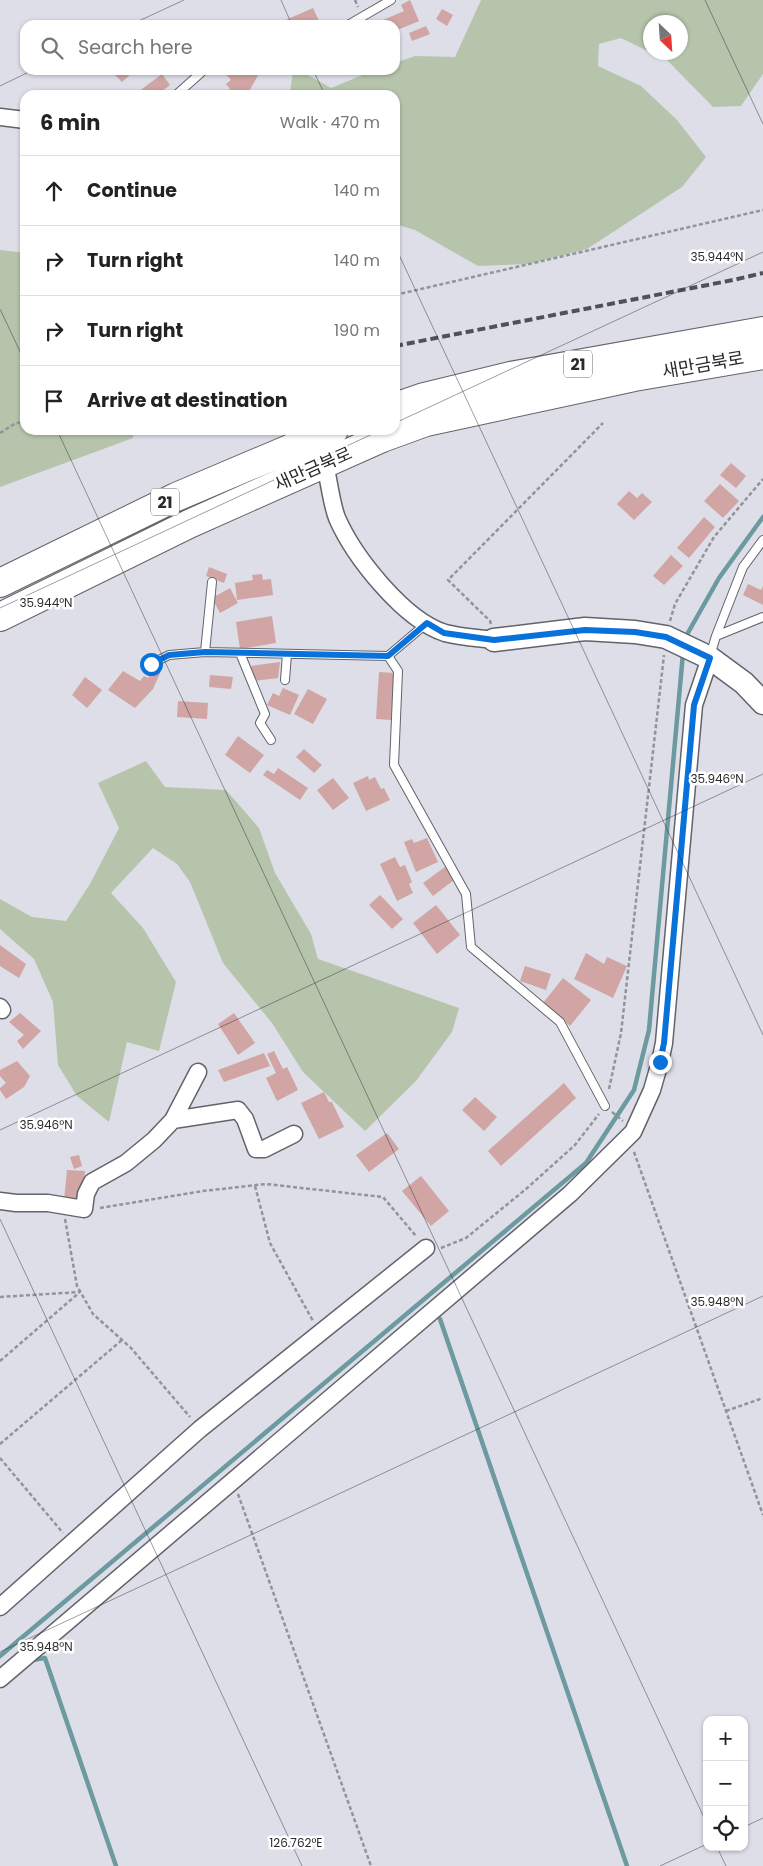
<!DOCTYPE html>
<meta charset="utf-8">
<style>
:root{--surface:#fff;--page:#f2f2f2;--text:#222;--muted:#767676;--line:#e0e0e0}
body{margin:0;font-family:Poppins,"Noto Sans KR",sans-serif;background:var(--page);color:var(--text)}
.controls{position:absolute;right:15px;bottom:15px;display:grid;overflow:hidden;border-radius:10px;box-shadow:0 1px 4px #0004}
.controls button{width:45px;height:45px;display:grid;place-items:center;padding:0;border:0;border-bottom:1px solid var(--line);background:var(--surface);color:var(--text);font:25px sans-serif}
.compass{position:absolute;left:643px;top:15px;width:45px;height:45px;border-radius:50%;background:var(--surface);box-shadow:0 1px 4px #0004;rotate:155deg}
.stop{position:absolute;width:15px;height:15px;margin:-11px;border:4px solid #0872da;border-radius:50%;background:#fff}
.stop.end{background:#0872da;border-color:#fff;box-shadow:0 1px 5px #0008}
.list{margin:0;padding:0;list-style:none}
h2{display:flex;justify-content:space-between;align-items:center;height:65px;margin:0;padding:0 20px;font-size:21px}
h2 small{font-size:16px;font-weight:400;color:var(--muted)}
.list li{display:grid;grid-template-columns:32px 1fr auto;gap:15px;align-items:center;box-sizing:border-box;height:70px;padding:0 20px;border-top:1px solid var(--line)}
.list b{display:block;font-size:19px;white-space:nowrap}
.list em{font-size:16px;font-style:normal;color:var(--muted)}
.icon{flex:none;width:28px;height:28px;fill:none;stroke:currentColor;stroke-width:2;stroke-linecap:round;stroke-linejoin:round}
.map{position:relative;flex:none;width:763px;height:1866px;overflow:hidden}
.search{position:absolute;background:var(--surface);box-shadow:0 1px 4px #0004;left:20px;top:20px;width:380px;height:55px;display:flex;align-items:center;gap:12px;box-sizing:border-box;padding:0 18px;border-radius:15px;color:var(--muted);font-size:19px}
.panel{position:absolute;background:var(--surface);box-shadow:0 1px 4px #0004;left:20px;top:90px;width:380px;height:345px;border-radius:15px}
.map>svg:first-child{display:block}
.green{fill:#b6c4ac;fill-rule:evenodd}
.lines{fill:none;stroke-linecap:round;stroke-linejoin:round}
.stream{stroke:#6c9aa0;stroke-width:4.5}
.building{fill:#d0a5a4}
.lane-casing{stroke:#62636b;stroke-width:10}
.street-casing{stroke:#62636b;stroke-width:19}
.secondary-casing{stroke:#62636b;stroke-width:25}
.highway-casing{stroke:#62636b;stroke-width:30}
.path{stroke:#92939b;stroke-width:2.5;stroke-dasharray:4 2.5;stroke-linecap:butt}
.lane{stroke:#fff;stroke-width:8}
.street{stroke:#fff;stroke-width:16}
.secondary{stroke:#fff;stroke-width:22}
.highway{stroke:#fff;stroke-width:28}
.rail{stroke:#505156;stroke-width:4;stroke-dasharray:8 4;stroke-linecap:butt}
.route{stroke:#0872da;stroke-width:6}
.ticks{fill:none;stroke:#2b2b2f;stroke-width:1;stroke-opacity:0.45}
.labels{text-anchor:middle;stroke-width:5;stroke-linejoin:round;paint-order:stroke}
.shield{fill:#fff;stroke:#6b6b6d;stroke-width:1}
.shield-label{font-size:16px;font-weight:bold;fill:#2b2b2f}
.street-label{font-size:18px;fill:#2b2b2f;stroke:#fff}
.ticks-label{font-size:12px;text-anchor:middle;fill:#2b2b2f;stroke:#fff;stroke-width:5;stroke-linejoin:round;paint-order:stroke}
</style>
<div class="map">
<svg width="763" height="1866" viewBox="0 0 763 1866">
<rect width="100%" height="100%" fill="#dddee8"/>
<path class="green" d="M481,0H763V74L741,106L713,107L668,61L621,38L599,44L598,66L641,86L677,120L706,157L682,187L587,249L528,264L478,266L415,230L395,224V95H292L290,93L293,70H299L331,88L375,70H395V63L415,56L455,57ZM680,22V52H650V22Z
M0,250L25,253V430H133V438L0,487Z
M146,761L165,787L226,790L259,828L275,873L311,934L318,959L459,1008L452,1032L416,1081L365,1131L303,1072L272,1023L223,963L190,882L177,864L153,848L111,893L143,928L176,982L159,1051L127,1042L109,1122L77,1096L58,1065L53,1002L34,959L0,929V899L32,917L66,921L90,884L119,828L98,783Z"/>
<g class="lines">
<path class="stream" d="M685,638L719,578L763,517
M440,1319L627,1866
M0,1656L586,1163L634,1090L649,1030L683,653
M32,1660L45,1658L116,1866"/>
</g>
<path class="building" d="M410,0L419,21L395,31V25H386L383,20L404,11L401,5Z
M313,8L321,25H282L281,22Z
M442,9L453,15L447,26L436,19Z
M426,26L430,34L412,41L409,33Z
M119,70H135L122,82L114,74Z
M222,70H240L245,75L246,70H261L247,95H224L230,89L226,84L231,80Z
M162,74L170,85L157,95H140L138,92Z
M731,463L746,476L736,488L720,475Z
M720,484L739,501L723,518L704,501Z
M629,491L637,498L642,493L652,502L634,520L617,504Z
M704,517L715,527L689,558L677,548Z
M671,555L683,566L664,585L653,576Z
M209,567L227,574L224,583L206,576Z
M262,574L263,580L271,579L273,595L237,600L235,583L253,580L252,575Z
M748,584L761,590L763,586V605L743,595Z
M230,588L238,603L220,613L212,598Z
M272,616L276,643L240,649L236,622Z
M280,662L278,678L253,681L251,666Z
M154,667L161,671L153,689L135,708L108,690L123,671L140,681L144,676L148,678Z
M379,672L394,673L391,720L376,719Z
M210,675L233,677L231,689L209,687Z
M85,677L102,690L87,708L72,695Z
M283,688L299,695L290,715L267,705L273,693L279,696Z
M308,689L327,699L313,724L294,714Z
M178,701L208,703L207,719L177,717Z
M238,736L264,755L250,773L225,755Z
M304,749L322,765L314,773L296,757Z
M278,768L308,788L300,800L263,775L267,770L274,774Z
M368,776L369,780L375,777L381,789L384,788L390,800L366,811L353,783Z
M333,778L349,798L333,810L317,790Z
M427,838L438,862L416,872L404,842L412,839L414,843Z
M395,857L400,867L405,865L412,882L409,884L413,893L397,901L380,864Z
M445,867L454,880L433,896L423,883Z
M380,895L403,919L392,929L369,905Z
M436,905L460,935L437,954L413,923Z
M0,945L26,964L19,978L0,966Z
M586,953L604,964L607,957L627,966L613,998L574,979Z
M525,966L551,974L546,990L520,981Z
M563,978L591,1000L570,1026L543,1003Z
M20,1013L41,1031L23,1049L17,1041L24,1035L9,1022Z
M234,1013L255,1043L238,1055L218,1024Z
M274,1051L283,1069L287,1067L298,1090L277,1101L266,1078L276,1073L267,1054Z
M264,1053L270,1066L224,1082L218,1070Z
M17,1061L30,1076L24,1087L6,1099L0,1090V1088L6,1083L0,1076V1070Z
M564,1083L576,1098L501,1166L488,1151Z
M324,1092L329,1102H332L344,1127L319,1139L301,1103Z
M475,1097L497,1117L484,1131L462,1110Z
M387,1133L399,1149L369,1172L356,1155Z
M79,1155L82,1166L74,1169L70,1157Z
M67,1170L85,1171L82,1202L64,1201Z
M421,1176L449,1211L431,1226L402,1191Z"/>
<g class="lines">
<g class="lane-casing">
<path id="lane" d="M348,25L391,0
M176,95L204,70
M716,636L743,567L763,540
M205,652L212,582
M240,653L265,714L260,723L271,740
M388,656L398,671L394,765L466,894L471,947L560,1022L605,1106
M710,656L716,636L763,617
M151,664L169,655L205,652L388,656L427,623
M285,680L287,654"/>
</g>
<g class="street-casing">
<path id="street" d="M0,117L25,120
M327,474C330,488 332,505 337,518C354,557 404,620 445,633C460,637 478,638 494,640
M0,1007L2,1010
M173,1120L238,1110L245,1119L256,1149H264L294,1134
M0,1201L16,1203H48L84,1209L86,1194L92,1182L126,1163L154,1140L173,1120L198,1072
M0,1607L200,1429L426,1248
M0,1679L570,1194L633,1132L652,1090L660,1062L664,1043L694,705L710,658"/>
</g>
<g class="secondary-casing">
<path id="secondary" d="M494,640L585,629L635,632L666,637L710,658L744,683L763,703"/>
</g>
<g class="highway-casing">
<path id="highway" d="M395,407L424,397L510,376L763,331
M0,583L176,497L334,430
M0,617L189,524L382,438L426,422L634,377L763,355"/>
</g>
<path class="path" d="M355,0L358,7
M395,295L763,210
M0,433L16,423L25,422
M670,621L675,604L714,537L763,479
M491,624L490,621L448,580L603,423
M609,1089L621,1033L664,655
M612,1112L623,1121
M634,1152L763,1515
M255,1186L270,1243L313,1321
M100,1208L203,1191L266,1184L383,1197L416,1236
M65,1219L77,1286L93,1314L131,1348L190,1417
M441,1248L466,1238L526,1189L575,1145L599,1114
M0,1297L79,1292
M0,1361L80,1292
M726,1411L763,1398
M0,1444L122,1340
M0,1458L63,1533
M238,1494L371,1866"/>
<use href="#lane" class="lane"/>
<use href="#street" class="street"/>
<use href="#secondary" class="secondary"/>
<use href="#highway" class="highway"/>
<path class="rail" d="M395,346L733,280L763,273"/>
</g>
<g class="lines">
<path class="route" d="M151,664L169,655L205,652L388,656L427,623L444,633L494,640L585,630L635,632L666,637L710,658L694,705L664,1043L660,1062"/>
</g>
<path class="ticks" d="M281,0L292,25M705,0L763,124M130,25L184,0M313,70L325,95M0,86L33,70M395,246L763,1035M0,309L25,362M395,423L763,252M57,430L707,1824M0,608L381,430M0,1130L763,774M0,1219L302,1866M0,1652L763,1296M744,1827L763,1818M717,1847L726,1866M660,1866L707,1844"/>
<g class="labels">
<g class="shield">
<rect x="564" y="350.5" width="28" height="27" rx="4"/>
<rect x="151" y="488.5" width="28" height="27" rx="4"/>
</g>
<g class="shield-label">
<text x="578" y="370">21</text>
<text x="165" y="508">21</text>
</g>
<g class="street-label">
<text transform="translate(703 365) rotate(-10)" y="6">새만금북로</text>
<text transform="translate(313 469) rotate(-24)" y="6">새만금북로</text>
</g>
</g>
<g class="ticks-label">
<text x="717" y="261">35.944°N</text>
<text x="46" y="607">35.944°N</text>
<text x="717" y="783">35.946°N</text>
<text x="46" y="1129">35.946°N</text>
<text x="717" y="1306">35.948°N</text>
<text x="46" y="1651">35.948°N</text>
<text x="296" y="1847">126.762°E</text>
</g>
</svg>
<div class="controls">
<button>+</button>
<button>−</button>
<button><svg class="icon" aria-label="locate" viewBox="0 0 24 24"><circle cx="12" cy="12" r="6"/><path d="M12 2v4M12 18v4M2 12h4M18 12h4"/></svg></button>
</div>
<svg class="compass" viewBox="-18 -18 36 36"><path d="M0-13l5 13h-10z" fill="#e53935"/><path d="M0 13l5-13h-10z" fill="#767676"/></svg>
<div class="stop" style="left:151px;top:664px"></div>
<div class="stop end" style="left:660px;top:1062px"></div>
<div class="search"><svg class="icon" aria-label="search" viewBox="0 0 24 24"><circle cx="10" cy="10" r="6"/><path d="M15 15l6 6"/></svg>Search here</div>
<section class="panel">
<h2>6 min<small>Walk · 470 m</small></h2>
<ul class="list">
<li><svg class="icon" aria-label="ahead" viewBox="0 0 24 24"><path d="M12 20V5M6 11l6-6 6 6"/></svg><div><b>Continue</b></div><em>140 m</em></li>
<li><svg class="icon" aria-label="right" viewBox="0 0 24 24"><path d="M7 20v-9h11M14 6l5 5-5 5"/></svg><div><b>Turn right</b></div><em>140 m</em></li>
<li><svg class="icon" aria-label="right" viewBox="0 0 24 24"><path d="M7 20v-9h11M14 6l5 5-5 5"/></svg><div><b>Turn right</b></div><em>190 m</em></li>
<li><svg class="icon" aria-label="arrive" viewBox="0 0 24 24"><path d="M6 21V4h12l-3 4 3 4H6"/></svg><div><b>Arrive at destination</b></div></li>
</ul>
</section>
</div>
